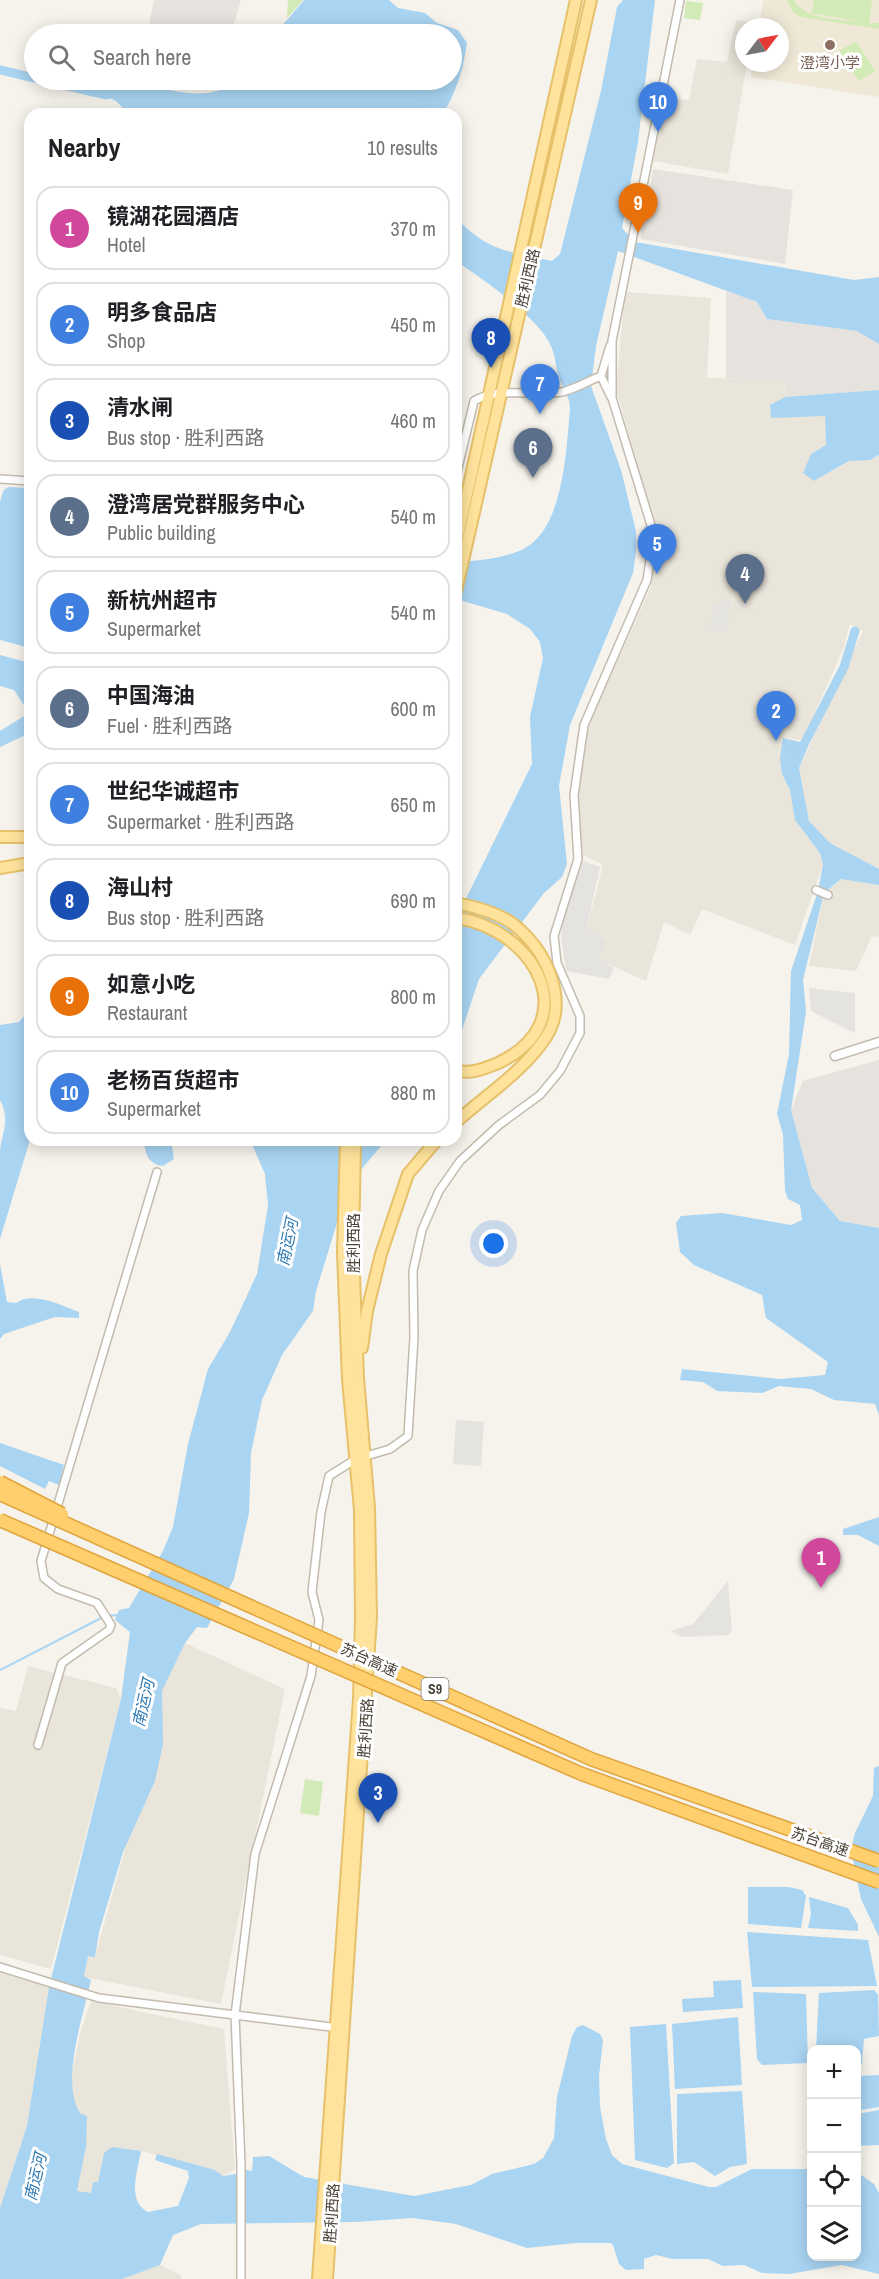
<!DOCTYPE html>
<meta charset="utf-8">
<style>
:root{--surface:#fff;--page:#f6f6f6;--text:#202124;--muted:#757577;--line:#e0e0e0;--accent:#7c3aed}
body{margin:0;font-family:"Archivo Narrow","Noto Sans SC",sans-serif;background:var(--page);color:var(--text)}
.controls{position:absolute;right:18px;bottom:18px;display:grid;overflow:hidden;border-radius:12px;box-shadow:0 3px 15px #0003}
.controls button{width:54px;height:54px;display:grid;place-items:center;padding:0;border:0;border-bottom:2px solid var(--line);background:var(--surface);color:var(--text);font:30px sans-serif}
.compass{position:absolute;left:735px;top:18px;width:54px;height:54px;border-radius:50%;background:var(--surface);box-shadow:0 3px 15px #0003;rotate:58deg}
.you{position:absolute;left:494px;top:1244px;width:21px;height:21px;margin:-15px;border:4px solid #fff;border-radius:50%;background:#1a73e8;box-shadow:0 0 0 9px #1a73e833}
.badge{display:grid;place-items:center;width:39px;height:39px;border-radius:50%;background:var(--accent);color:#fff;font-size:20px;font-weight:700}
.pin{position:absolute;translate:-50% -50px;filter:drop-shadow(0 2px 3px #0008)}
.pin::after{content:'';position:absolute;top:32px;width:21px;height:18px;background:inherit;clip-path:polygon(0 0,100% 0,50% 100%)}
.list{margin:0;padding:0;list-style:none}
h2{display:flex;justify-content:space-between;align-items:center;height:78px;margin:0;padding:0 24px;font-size:26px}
h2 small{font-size:20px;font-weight:400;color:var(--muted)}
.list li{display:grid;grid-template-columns:39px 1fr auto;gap:18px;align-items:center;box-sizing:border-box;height:84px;margin:0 12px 12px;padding:0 12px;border:2px solid var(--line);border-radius:18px}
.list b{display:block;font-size:22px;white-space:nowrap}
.list p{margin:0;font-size:20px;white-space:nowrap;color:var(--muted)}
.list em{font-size:20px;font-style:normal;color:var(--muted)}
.icon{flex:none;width:33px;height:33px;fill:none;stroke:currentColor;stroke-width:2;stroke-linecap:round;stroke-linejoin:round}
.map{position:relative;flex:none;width:879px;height:2279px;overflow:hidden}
.search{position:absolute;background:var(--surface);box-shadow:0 3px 15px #0003;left:24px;top:24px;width:438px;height:66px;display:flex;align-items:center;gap:15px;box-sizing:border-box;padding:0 21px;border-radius:33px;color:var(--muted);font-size:22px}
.panel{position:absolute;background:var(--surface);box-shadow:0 3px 15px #0003;left:24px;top:108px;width:438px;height:1038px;border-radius:18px}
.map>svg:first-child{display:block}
.residential{fill:#eae5da}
.industrial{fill:#e6e2dd}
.education{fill:#efe8d6}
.green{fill:#d2eab5}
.parking{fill:#e5e3e0}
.water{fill:#a9d4f2}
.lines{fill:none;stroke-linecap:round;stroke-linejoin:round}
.stream{stroke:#a9d4f2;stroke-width:2}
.canal{stroke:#a9d4f2;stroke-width:9}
.minor-casing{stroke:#c2bbae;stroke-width:10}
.tertiary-casing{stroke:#c2bbae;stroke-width:11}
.primary-casing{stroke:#e6c16a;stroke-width:14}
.minor{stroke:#fff;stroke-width:7}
.tertiary{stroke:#fff;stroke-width:8}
.primary{stroke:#ffe39c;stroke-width:10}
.motorway-bridge-casing{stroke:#e0a43c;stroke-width:15;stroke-linecap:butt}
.motorway-bridge{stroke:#ffcf6e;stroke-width:12}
.education-dot{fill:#8d6e63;stroke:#fff;stroke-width:2}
.labels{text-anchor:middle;stroke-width:6;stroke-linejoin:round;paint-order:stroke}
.shield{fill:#fff;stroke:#817c74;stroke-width:1.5}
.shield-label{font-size:14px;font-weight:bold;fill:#4b4439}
.education-label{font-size:15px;fill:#785e54;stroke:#fff}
.street-label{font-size:15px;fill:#4b4439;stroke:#fff}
.water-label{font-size:16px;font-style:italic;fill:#2e7ab2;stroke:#fff}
</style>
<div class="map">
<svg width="879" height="2279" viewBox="0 0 879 2279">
<rect width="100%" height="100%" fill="#f6f3ec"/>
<path class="residential" d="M736,20L753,23V27H744V63H747L728,174L653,161L663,98L689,100L697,59L727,62Z
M625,292L711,298L707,378L784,379L785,397L770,405L825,416L826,445L811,454L814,481L850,461L870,460L879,455V869L830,843L809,821L799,768L863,631L850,624L843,649L803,740L783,738L782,774L790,790L795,820L820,853L823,864L795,945L702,909L690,935L664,922L646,981L599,960L607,939L587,928L603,865L583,855L577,795L589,724L651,587L658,536L616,389Z
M841,879L879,885V937L872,936L856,971L809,966L824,893Z
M185,1643L285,1689L221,2004L84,1977L88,1956H95L126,1846L162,1691Z
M28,1666L116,1688L121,1699L51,1969L0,1955V1708L16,1711Z
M0,1972L49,1987L27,2126L0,2207Z
M91,2001L224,2029L235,2169L223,2176L215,2170L141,2151L104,2153L98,2182L91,2194L77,2191L86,2147L81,2114L73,2100L71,2080L80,2033Z
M160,2265L181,2275V2279H117Z"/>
<path class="industrial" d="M154,0H241L231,34H147Z
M145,80H187L181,86Z
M653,169L793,190L785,264L641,239Z
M726,291L757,302L767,319L857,331L879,344V390L785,397L784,379L726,378Z
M879,1060V1228L840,1221L812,1188L791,1110L803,1081Z"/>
<path class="education" d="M763,0H879V97L751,77L753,63H780V27H759Z"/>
<path class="green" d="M288,0H303L287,18Z
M787,0H794C805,21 841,19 862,22L812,13L814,0H872L869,23H879V29L802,17L794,13Z
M686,1L703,3L700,20L684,18Z
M856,41L875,71L859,81L839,51Z
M305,1779L323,1782L319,1816L300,1813Z"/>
<path class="parking" d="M720,600L731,602L726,632L709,629L714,604L719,605Z
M583,861L600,867L587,927L607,940L599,959L614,968L609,979L566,971L561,936L564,915Z
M809,988L855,993V1033L811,1011Z
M456,1420L484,1422L481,1466L453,1464Z
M728,1581L732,1631L729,1635L683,1637L670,1631L693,1624Z"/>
<path class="water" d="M304,0H389L398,8L425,13L437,23L458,30L467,43C463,70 457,90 443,114H129L116,101L69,80C83,78 105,78 120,80C158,84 205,108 238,80H452V34H275Z
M623,0H655L638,142L622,228L635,242L854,280L879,277V344L857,331L767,319L757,302L618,251L596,346L591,386L621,470L636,531V552L633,573L570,725L559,786L567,864L562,877L544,893L479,979L456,1048V919L532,764L530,717L543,658L540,642L530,629L507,614L456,599V563C476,560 500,559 519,551C564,534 566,450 570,410C570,396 564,392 560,380C555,368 556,355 550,344C536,316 483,279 456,261V218C489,251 503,250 547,260L552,261L560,254L601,91L617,7Z
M879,390V455L870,460L849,461L814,481L803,473L811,454L826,445L825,416L771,418L770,405L785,397Z
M8,487L30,488V648L0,640V502L3,491Z
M0,655L30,663V733L0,747V731L29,713L14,690L0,686Z
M783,738L809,744L799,768L809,821L830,843L879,869V885L841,879L824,893L803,980L806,1012L791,1110L812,1188L840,1221L879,1228V1415L875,1404L834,1400L811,1389L779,1386L762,1393L717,1391L703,1382L680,1380L682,1369L780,1379L825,1375L828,1362L766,1318L762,1295L694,1265L680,1252L676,1223L681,1216L722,1213L791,1225L802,1220L800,1205L788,1199L785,1191L783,1134L777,1114L789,1054L791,971L818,891L823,864L820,853L795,820L790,790L782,774L780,758Z
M30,1009V1140L0,1239C0,1210 0,1178 0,1150C3,1130 10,1120 0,1100V1025L19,1022Z
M144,1140H171L174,1159L163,1166C148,1164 145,1154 144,1140Z
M250,1140H386L349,1184L316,1291L313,1311L282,1355L262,1400L251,1453L249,1513L234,1579L207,1628L197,1627L185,1643L162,1691L163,1744L155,1781L123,1852L99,1932L95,1957L88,1956L84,1976L91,1980C84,2014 59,2084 81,2114L87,2116L86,2147L77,2191L91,2193L93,2182H98L104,2153L112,2147L141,2151C138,2170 126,2201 148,2212L178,2206L189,2178L188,2171L155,2160L157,2154L215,2170L223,2176L243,2173V2169L252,2171L253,2157L269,2156L304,2177L414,2196L471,2185L492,2174L534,2164L543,2158L554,2138L557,2097L572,2036L577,2027L583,2025L600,2034L603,2040L599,2076L600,2107L606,2139L612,2155L622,2164L709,2187H716L752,2169H811L812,2256H856L857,2172L874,2184L879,2193V2274L842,2265L789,2274L762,2273L744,2265L723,2266L708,2259H673L656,2255L644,2259V2269L626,2270L619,2264L613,2245L610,2243H576L527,2248L456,2224L413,2218L356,2222L201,2224L173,2235L160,2265L122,2279H0V2208L27,2126L49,1987L121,1699L130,1632L115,1620L119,1610L129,1608L163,1551L173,1527L188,1444L208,1369L230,1332L257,1274L268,1205L265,1174Z
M0,1264L7,1302L16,1303C34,1291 60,1305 79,1312V1318L55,1317L4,1334L0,1339Z
M0,1443L64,1465L59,1485L49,1481L45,1489L0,1466Z
M879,1517V1546L858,1535H843V1529Z
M879,1766V1937L861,1899L851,1850L855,1833L873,1796L874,1768Z
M748,1887H788L802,1890L806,1896L801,1928L748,1924Z
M809,1897L848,1908L858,1925V1931L808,1928L811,1914Z
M747,1932L868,1940L877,1986L752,1987Z
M741,1980L743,2008L683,2012L682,1999L714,1997L713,1981Z
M874,1990L878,1995L879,2036L864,2039L862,2064L857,2063L856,2050L816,2049L819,1993Z
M753,1992L806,1994L808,2063L762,2065L757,2059Z
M738,2017L742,2085L675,2089L672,2024Z
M666,2024L674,2163L667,2168L635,2160L630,2027Z
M879,2075V2107L860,2110L859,2076Z
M742,2091L747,2164L730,2167L715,2176L694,2162L677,2164V2094Z
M879,2110V2145L857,2146V2114Z"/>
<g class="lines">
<path class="stream" d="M0,1670L105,1616L119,1615"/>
<path class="canal" d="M0,70L34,78
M41,80L107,95
M800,752L844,667L855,631"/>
<g class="minor-casing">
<path id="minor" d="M610,346L601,376L611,397
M456,476L474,401C499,386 535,397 562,392C575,389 588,381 601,376
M0,479L30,481
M816,890L828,895
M38,1745L62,1663L109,1630L111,1625L97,1603L58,1589L44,1578L41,1561L157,1172
M0,1967L99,1998L339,2028
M241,2279V2165L235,2015L255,1854L311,1676L319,1620L312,1592L321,1512L329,1476L356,1459L390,1449L408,1436L414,1337L413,1271L422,1230L439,1191L460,1161L499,1125L540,1095L560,1071L580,1033V1016L557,963L554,936L578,859L574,795L584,725L647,580L654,535L612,398V341L680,0"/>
</g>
<g class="tertiary-casing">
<path id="tertiary" d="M835,1056L879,1042"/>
</g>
<g class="primary-casing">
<path id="primary" d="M456,544L576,0
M456,591L591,0
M0,837H30
M0,868L30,863
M456,903C476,907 504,914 519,929C547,954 569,1001 546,1037C524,1071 486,1095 456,1122
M456,918C536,929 587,1023 496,1064C483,1069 469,1075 456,1070
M362,1348L367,1311L381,1254L408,1174L437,1140
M318,2279L359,1699L361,1618L360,1510L348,1379L343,1253L346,1140
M327,2279L371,1617L369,1508L358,1378L353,1250L355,1140"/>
</g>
<use href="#minor" class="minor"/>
<use href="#tertiary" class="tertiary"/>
<use href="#primary" class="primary"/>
<g class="motorway-bridge-casing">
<path id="motorway-bridge" d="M0,1482L62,1514
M0,1494L591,1759L879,1861
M0,1520L582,1774L879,1882"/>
</g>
<use href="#motorway-bridge" class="motorway-bridge"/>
</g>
<circle class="education-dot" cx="830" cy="45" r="6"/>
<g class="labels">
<rect class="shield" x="421.5" y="1678" width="27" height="22" rx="4.5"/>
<g class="shield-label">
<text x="435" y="1694">S9</text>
</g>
<g class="education-label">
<text x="830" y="68">澄湾小学</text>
</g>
<g class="street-label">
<text transform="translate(528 278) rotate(-77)" y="5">胜利西路</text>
<text transform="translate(354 1243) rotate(-90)" y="5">胜利西路</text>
<text transform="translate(369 1660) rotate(24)" y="5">苏台高速</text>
<text transform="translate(366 1728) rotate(-86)" y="5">胜利西路</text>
<text transform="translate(820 1842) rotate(19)" y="5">苏台高速</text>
<text transform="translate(332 2213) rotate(-86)" y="5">胜利西路</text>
</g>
<g class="water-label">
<text transform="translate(287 1242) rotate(-78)" y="6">南运河</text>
<text transform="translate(143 1703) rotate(-77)" y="6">南运河</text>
<text transform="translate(35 2177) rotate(-77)" y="6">南运河</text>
</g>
</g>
</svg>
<div class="controls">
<button>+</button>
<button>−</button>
<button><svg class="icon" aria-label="locate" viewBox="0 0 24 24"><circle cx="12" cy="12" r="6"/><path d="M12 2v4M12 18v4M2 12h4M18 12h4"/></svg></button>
<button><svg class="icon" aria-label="layers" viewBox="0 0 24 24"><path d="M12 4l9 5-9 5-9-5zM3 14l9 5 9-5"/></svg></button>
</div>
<svg class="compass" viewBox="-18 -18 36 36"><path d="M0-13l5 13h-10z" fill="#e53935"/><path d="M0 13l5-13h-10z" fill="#757577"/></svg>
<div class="you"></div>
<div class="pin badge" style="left:821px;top:1588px;background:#d1479c">1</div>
<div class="pin badge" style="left:776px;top:741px;background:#3f7fe0">2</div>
<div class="pin badge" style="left:378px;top:1823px;background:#1a4fb4">3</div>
<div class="pin badge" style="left:745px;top:604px;background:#5c6f8a">4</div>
<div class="pin badge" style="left:657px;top:574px;background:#3f7fe0">5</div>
<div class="pin badge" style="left:533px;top:478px;background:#5c6f8a">6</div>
<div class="pin badge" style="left:540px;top:414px;background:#3f7fe0">7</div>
<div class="pin badge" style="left:491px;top:368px;background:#1a4fb4">8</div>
<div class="pin badge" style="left:638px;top:233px;background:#e8710a">9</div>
<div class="pin badge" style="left:658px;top:132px;background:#3f7fe0">10</div>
<div class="search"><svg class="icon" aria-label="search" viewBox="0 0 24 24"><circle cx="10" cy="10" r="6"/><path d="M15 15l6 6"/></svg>Search here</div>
<section class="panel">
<h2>Nearby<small>10 results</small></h2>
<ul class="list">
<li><span class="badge" style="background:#d1479c">1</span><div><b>镜湖花园酒店</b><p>Hotel</p></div><em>370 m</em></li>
<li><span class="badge" style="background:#3f7fe0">2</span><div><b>明多食品店</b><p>Shop</p></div><em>450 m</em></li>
<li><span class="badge" style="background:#1a4fb4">3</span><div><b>清水闸</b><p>Bus stop · 胜利西路</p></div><em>460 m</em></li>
<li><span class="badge" style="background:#5c6f8a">4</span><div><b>澄湾居党群服务中心</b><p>Public building</p></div><em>540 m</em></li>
<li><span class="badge" style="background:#3f7fe0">5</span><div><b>新杭州超市</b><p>Supermarket</p></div><em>540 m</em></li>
<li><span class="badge" style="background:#5c6f8a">6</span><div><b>中国海油</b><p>Fuel · 胜利西路</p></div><em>600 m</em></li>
<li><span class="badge" style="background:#3f7fe0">7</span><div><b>世纪华诚超市</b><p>Supermarket · 胜利西路</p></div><em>650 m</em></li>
<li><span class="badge" style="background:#1a4fb4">8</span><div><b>海山村</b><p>Bus stop · 胜利西路</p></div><em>690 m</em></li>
<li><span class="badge" style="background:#e8710a">9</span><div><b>如意小吃</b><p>Restaurant</p></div><em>800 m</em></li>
<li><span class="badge" style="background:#3f7fe0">10</span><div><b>老杨百货超市</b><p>Supermarket</p></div><em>880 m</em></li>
</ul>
</section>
</div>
